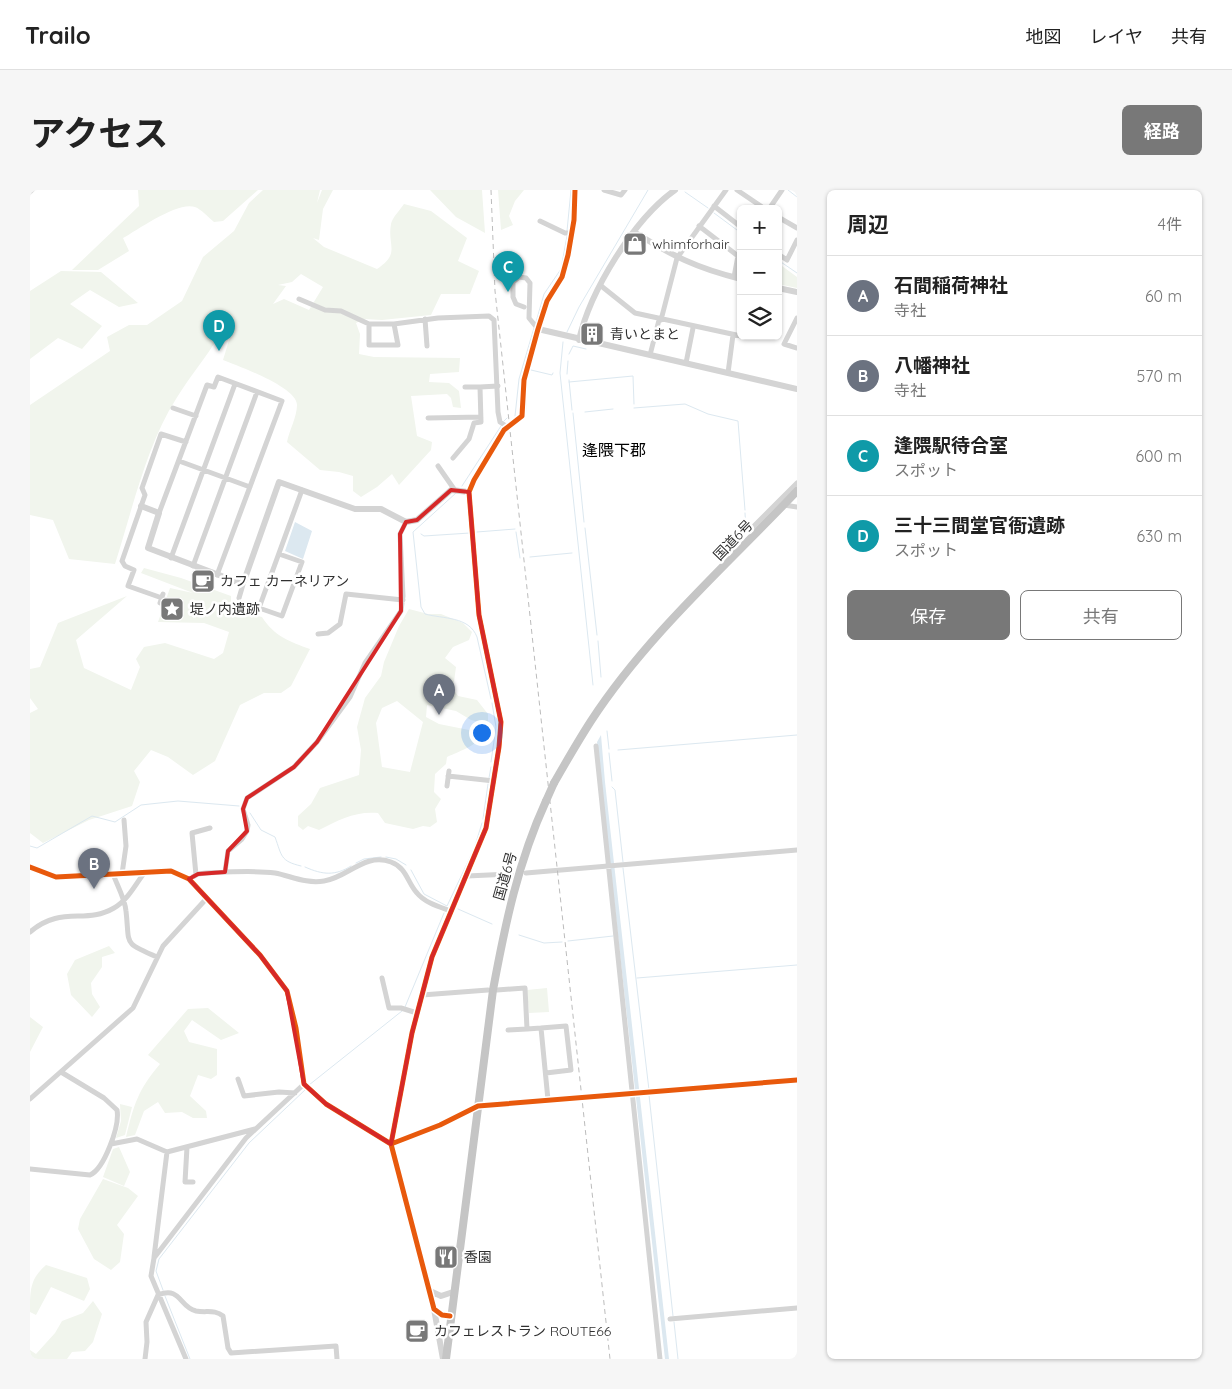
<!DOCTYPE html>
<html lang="ja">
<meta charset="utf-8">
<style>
:root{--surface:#fff;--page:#f6f6f6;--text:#222;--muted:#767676;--line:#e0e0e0;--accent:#787878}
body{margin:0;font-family:Quicksand,"Noto Sans JP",sans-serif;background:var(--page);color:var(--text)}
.controls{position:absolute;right:15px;top:15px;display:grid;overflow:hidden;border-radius:8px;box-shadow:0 1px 4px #0004}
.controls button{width:45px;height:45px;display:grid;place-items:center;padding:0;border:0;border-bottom:1px solid var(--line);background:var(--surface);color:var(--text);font:25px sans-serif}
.you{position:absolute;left:451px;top:542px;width:18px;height:18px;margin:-12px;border:4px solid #fff;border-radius:50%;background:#1a73e8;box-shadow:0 0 0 8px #1a73e833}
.badge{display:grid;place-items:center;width:32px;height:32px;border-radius:50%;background:var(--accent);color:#fff;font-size:16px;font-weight:700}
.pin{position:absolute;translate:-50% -41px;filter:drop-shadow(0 1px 2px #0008)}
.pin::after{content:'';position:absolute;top:26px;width:18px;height:15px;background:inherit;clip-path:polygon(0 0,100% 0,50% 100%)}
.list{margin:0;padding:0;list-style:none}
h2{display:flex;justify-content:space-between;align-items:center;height:65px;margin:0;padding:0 20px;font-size:21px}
h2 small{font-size:16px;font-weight:400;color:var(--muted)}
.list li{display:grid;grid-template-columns:32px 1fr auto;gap:15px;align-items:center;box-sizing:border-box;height:80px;padding:0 20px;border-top:1px solid var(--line)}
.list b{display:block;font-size:19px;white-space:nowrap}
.list p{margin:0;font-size:16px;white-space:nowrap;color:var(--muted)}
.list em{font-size:16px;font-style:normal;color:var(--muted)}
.actions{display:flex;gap:10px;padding:15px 20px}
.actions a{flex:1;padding:11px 0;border:1px solid var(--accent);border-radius:8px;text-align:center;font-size:18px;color:var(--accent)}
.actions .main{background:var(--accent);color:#fff}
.icon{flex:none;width:28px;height:28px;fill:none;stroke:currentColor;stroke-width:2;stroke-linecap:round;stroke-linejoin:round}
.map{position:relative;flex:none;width:767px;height:1169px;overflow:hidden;border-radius:8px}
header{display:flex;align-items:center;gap:30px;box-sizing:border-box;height:70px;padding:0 25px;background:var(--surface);border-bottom:1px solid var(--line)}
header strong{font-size:24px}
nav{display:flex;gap:28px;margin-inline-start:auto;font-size:18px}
.intro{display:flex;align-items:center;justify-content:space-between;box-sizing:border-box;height:120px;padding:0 30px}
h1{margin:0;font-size:35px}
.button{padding:12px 22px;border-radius:8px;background:var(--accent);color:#fff;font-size:18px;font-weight:700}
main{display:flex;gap:30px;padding:0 30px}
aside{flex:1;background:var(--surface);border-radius:8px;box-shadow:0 1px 4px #0004}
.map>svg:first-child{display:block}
.green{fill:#f1f5ed;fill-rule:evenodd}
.water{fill:#dce8f0}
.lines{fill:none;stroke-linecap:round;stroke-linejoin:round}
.stream{stroke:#dce8f0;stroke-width:1}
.minor{stroke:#d4d4d4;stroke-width:5}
.tertiary{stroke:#d4d4d4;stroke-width:6}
.trunk{stroke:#c5c5c5;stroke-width:8}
.rail{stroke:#bcbcbc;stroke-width:1;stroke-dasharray:5 4;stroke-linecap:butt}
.trunk-bridge{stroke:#c5c5c5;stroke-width:8}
.cycleway-casing{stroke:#fff;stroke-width:8}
.cycleway{stroke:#e8590c;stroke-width:5}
.marked{fill:none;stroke:#d62828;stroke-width:4;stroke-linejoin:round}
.labels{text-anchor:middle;stroke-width:5;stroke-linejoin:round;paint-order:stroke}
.poi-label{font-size:14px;fill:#303030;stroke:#fff;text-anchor:start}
.street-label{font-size:14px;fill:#303030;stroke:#fff}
.quarter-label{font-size:16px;fill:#000;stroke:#fff}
</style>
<header>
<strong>Trailo</strong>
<nav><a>地図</a><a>レイヤ</a><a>共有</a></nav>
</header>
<div class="intro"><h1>アクセス</h1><a class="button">経路</a></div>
<main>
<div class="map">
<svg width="767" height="1169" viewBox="0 0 767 1169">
<rect width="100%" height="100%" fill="#fff"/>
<path class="green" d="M108,0H228L193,31L184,32C179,28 171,19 165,17C148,11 109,39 93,48L99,61L68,80H42L109,16Z
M233,0H290L287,13L292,0H303L293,19L289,50L283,48L294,57L347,79C371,63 357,56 361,34C362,28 370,20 374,14L401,21L437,48L428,71L449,81L440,104H411L401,125L352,130L334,129L326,133L330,144L329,164L344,167L430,168L429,182L400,184L399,192L419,193L429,201L431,218L423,217L421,208L417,204L381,206L387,246L402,252L401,260L369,295L362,284L347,297L331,307L323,301V286L309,282L290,280L257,252C259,241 267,227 267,215C267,197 208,176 193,170L200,147L189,146C176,168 159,187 146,209C116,256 102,321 85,374L39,369L23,330L0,325V215L80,161L77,147L99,135H117L152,111L173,67L204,41L219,13ZM271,84L293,97L279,120L254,109L243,114L256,96L248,95L262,92Z
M400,0H452L455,43L426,27Z
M468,0H494L485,11L479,26L483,35L471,40Z
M748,73L767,87V98L748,94Z
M31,81L71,82L108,113L89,117L60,100L40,114L72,136L52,159L28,148L0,169V101Z
M114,378L151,388L201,406V420L232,427C244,446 260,452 280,459L261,496L251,503H234L210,515L185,571L163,585L138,567L121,560L104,581L110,592L102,616L59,630L13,653L0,643V523L8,519L0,508V479L10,477L28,433L97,406L46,450L54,478L101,500L110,477L106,469L114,457L135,453L184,469L193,463L199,442L174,433L128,432L140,398L163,403L111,383Z
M379,419L398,424H411L433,433L442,442L439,450L423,457L415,468L426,477L423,499L428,506L447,510L458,524V534L441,530L426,521L397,515L396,527L409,534L439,540L441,536L456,539C452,554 430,561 417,567L416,574L405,584L404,602L411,609L405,619L407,632L400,637L393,636L383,639L355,633L348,623C325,621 309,630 289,640L278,636L273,640L268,636V626L281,614L290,598L329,585L331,560L327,537L335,508L351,486L354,472L369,436ZM367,511L393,532L380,582L352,577L346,533L352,518Z
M79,756L85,763L72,767V777L61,793L62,804L70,817L62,827L41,805L37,784L45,770Z
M517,798L519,822L499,823L497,800Z
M178,818L209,843L191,850L162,830L154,841L159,852L187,859V885L181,889L168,885L160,906L176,921L177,928H163L152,922L135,923L128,912L114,921L105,945L96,947C104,914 108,900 130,874L118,865L158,819Z
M0,827L13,837L0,862Z
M90,914L102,917L95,945L86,948L91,931Z
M89,957L100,982L94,996L73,987L83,959Z
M73,989L98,998L108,1006L87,1035L94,1044L90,1072L81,1080L64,1069L48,1039L50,1029Z
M16,1075L57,1088L60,1099L54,1111L21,1097L6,1125L0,1122C0,1100 0,1089 16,1075Z
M63,1111L72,1124L63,1152L55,1161L42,1162L37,1169H0V1160L6,1164L25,1143L32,1131L53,1123Z"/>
<path class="water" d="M265,332L282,341L273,369L255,361Z
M571,545L575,592L639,1169H635L571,593L567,552Z"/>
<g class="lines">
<path class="stream" d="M758,0L767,7
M655,2L678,18
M684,23L711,43
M537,41L541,0
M748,70L767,83
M506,132L514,104L531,79L537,46
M537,142L549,117L618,0
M533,152L530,183L563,495
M539,164L543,156L556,159
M501,180L522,185L523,183
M537,184L538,171
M539,190L542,220
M539,192L603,186L604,214
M604,218L655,214L678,224L708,231L715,320
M555,222L583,219
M543,223L554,332
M485,226L489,189L504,138
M474,231L477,228
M432,296L471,236
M426,303L383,342L391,417L395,424C413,429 439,426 447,447L461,509
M715,323L716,340
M555,338L567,445
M447,342L485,339
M486,342L490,368
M391,344L394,346L440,343
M500,367L542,363
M568,451L571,487
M577,541L579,559
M588,560L767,545
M579,563L582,591
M461,572L466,537L462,513
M459,588L461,577
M582,597L585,600L593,672
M220,623L231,640L245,647C252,666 250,671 271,676
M453,629L458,594
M0,656L7,658L62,626L85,632L111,615L120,614L148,611L209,616
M356,667L366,669L376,675
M326,673L334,669L351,667
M275,677C293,685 305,686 321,676
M593,678L619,900
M381,680L394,704L417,716L444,659L452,633
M428,719L462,734
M489,745L514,753L532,752
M538,751L583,746
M607,788L767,775
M375,817L414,723
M279,895L372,821
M619,905L643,1126
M133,1100L126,1081L129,1069L219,953L275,900
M135,1106L160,1169
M644,1132L648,1169"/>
<path class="minor" d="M574,0L591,5L595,0
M707,0L735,19
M0,2L2,0
M684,16L711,37
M739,19L752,0
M748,27L767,38
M510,31L535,43H542
M669,36L708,66L704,87
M748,64L757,70L767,50
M570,95L605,123L711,146
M269,109L295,120L311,121L339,134H364L408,128L459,126L464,130L468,222L470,232L476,236
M494,117L486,114L483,107V92L489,87L496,88L500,93L499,128L508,139
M767,128L754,154L767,158
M395,129L397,156
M631,130L647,68L696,0
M339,134V155H368L364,134
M508,139L517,111L535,79L544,30L545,0
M714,146H719
M620,165L629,130
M656,173L663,138
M698,183L703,145
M435,197H450
M143,218L166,226
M398,228L451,227
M475,238L489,229
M423,268L439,249L444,233L451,232L450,197L468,196
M149,271L220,297
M408,276L424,299
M754,315L767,317
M129,323L177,195L184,197L188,187L252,211L187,385
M720,340L767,293
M249,364L272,372L252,426L229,418L272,300
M141,368L205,194
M163,376L227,202
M132,408L98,396L104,380L95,376L92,371L115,305L112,298L131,244L156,252
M209,408L214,391
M130,413L133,404
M288,444L298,443L310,434L316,404L373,410
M566,556L630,1169
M418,586L464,591
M417,596L419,581
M195,682L198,661L212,649L217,641L218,635L213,619L217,608L264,577L287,552L320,507L335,473L371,421L373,406L370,344L376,332
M496,683L767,660
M83,684C87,695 95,709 96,721C100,755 92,752 127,767
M92,684L96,656L94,630
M166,685L162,643L180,638
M437,686L481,684
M159,689L168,684L176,683C198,682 223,680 245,683C261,686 276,694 294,691C317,688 335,662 361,672C377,678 377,692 387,703C395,713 410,717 421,721
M0,742C32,715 55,735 84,718C97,711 106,694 114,683
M352,788L359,818H371L387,823
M467,800L495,798L497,839L511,838L518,910
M392,805L458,800
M511,838L536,836L541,880L516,883
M478,840L497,839
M208,889L214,906L249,902L265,903
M0,909L103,818L133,756L177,708
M448,916L767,890
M81,954L107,949L137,962L225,939
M157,957L155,992H163
M0,979L60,985C74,979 90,936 87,920L74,908L31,882
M124,1067L137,962
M640,1129L767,1118
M115,1169L117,1152L116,1132L128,1105C151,1096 149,1117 166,1121C176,1123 185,1119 193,1126L198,1158L201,1163L306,1156L307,1169
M156,1169L121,1086L124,1068L216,948L274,894"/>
<path class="tertiary" d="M604,42C643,66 666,78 711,89
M748,98L767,102
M549,150C560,101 604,29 645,0
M489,229L493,224L494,190L508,139L767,199
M111,316L129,323L118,358L210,393L214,391L249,292L325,319H351L376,332L387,330L421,300L439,302
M0,677L26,687L141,681L159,689L230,765L257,801L266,838L274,894L296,914L361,954L410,935L448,916
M400,1101L411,1106L423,1102
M404,1119L413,1169
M420,1126L412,1125L404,1119L361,954L382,843L402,767L456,638L469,557L471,532L449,425L439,302L444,290L472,242"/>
<path class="trunk" d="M524,593C536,572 548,551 561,531C617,445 697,375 767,301
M416,1169L463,800C475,735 488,672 516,611"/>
<path class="rail" d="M461,0L465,101L580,1169"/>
<path class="trunk-bridge" d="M516,611L524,593"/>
<g class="cycleway-casing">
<path id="cycleway" d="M0,677L26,687L141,681L159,689L230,765L257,801L266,838L274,894L296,914L361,954L410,935L448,916L767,890
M420,1126L412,1125L404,1119L361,954L382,843L402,767L456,638L469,557L471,532L449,425L439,302L444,290L474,240L492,226L494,190L508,139L517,111L532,87L538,65L544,30L545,0"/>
</g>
<use href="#cycleway" class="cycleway"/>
</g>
<path class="marked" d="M421,300L439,302L449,425L471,532L469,557L456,638L402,767L382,843L361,954L296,914L274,894L257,801L230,765L159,689L168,684L195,682L198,661L217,641L213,619L217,608L264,577L287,552L371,421L370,344L376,332L387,330Z"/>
<defs>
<g id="shop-square" transform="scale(1.25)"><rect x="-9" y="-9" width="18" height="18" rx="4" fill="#787878" stroke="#fff"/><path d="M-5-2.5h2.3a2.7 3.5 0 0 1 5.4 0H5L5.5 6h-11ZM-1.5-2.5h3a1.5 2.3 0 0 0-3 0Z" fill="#fff"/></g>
<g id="building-square" transform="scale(1.25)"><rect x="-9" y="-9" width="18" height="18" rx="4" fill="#787878" stroke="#fff"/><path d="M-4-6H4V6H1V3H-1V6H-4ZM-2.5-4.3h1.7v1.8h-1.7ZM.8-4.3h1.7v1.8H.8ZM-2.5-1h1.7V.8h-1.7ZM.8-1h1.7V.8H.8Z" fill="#fff"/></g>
<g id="cafe-square" transform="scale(1.25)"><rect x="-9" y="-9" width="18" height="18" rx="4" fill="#787878" stroke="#fff"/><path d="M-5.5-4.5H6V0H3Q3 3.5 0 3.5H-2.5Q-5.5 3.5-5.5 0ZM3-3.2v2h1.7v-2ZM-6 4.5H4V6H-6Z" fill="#fff"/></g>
<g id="sight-square" transform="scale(1.25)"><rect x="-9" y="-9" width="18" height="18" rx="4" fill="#787878" stroke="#fff"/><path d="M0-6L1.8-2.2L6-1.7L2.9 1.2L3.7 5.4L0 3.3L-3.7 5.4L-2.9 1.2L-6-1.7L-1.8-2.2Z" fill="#fff"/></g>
<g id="restaurant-square" transform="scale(1.25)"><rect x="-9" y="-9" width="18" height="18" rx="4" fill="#787878" stroke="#fff"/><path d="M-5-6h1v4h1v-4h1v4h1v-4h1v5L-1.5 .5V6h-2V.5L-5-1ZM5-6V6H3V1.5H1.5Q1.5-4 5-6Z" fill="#fff"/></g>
</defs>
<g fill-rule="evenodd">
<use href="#shop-square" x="605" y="54"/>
<use href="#building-square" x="562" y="144"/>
<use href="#cafe-square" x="173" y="391"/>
<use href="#sight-square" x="142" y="419"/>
<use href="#restaurant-square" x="416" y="1067"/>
<use href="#cafe-square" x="387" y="1141"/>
</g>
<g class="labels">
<g class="poi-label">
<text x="622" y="59">whimforhair</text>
<text x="580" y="149">青いとまと</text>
<text x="190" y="396">カフェ カーネリアン</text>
<text x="160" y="424">堤ノ内遺跡</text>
<text x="434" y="1072">香園</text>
<text x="404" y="1146">カフェレストラン ROUTE66</text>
</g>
<g class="street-label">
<text transform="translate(703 350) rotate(-46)" y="5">国道6号</text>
<text transform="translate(475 686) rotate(-74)" y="5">国道6号</text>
</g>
<g class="quarter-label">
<text x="584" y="266">逢隈下郡</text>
</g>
</g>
</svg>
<div class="controls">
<button>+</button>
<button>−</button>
<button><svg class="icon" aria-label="layers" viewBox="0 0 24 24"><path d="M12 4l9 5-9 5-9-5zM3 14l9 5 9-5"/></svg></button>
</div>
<div class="you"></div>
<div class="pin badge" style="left:409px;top:525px;background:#6b7280">A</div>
<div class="pin badge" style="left:64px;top:699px;background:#6b7280">B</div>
<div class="pin badge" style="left:478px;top:102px;background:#0f9aa8">C</div>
<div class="pin badge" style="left:189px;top:161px;background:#0f9aa8">D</div>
</div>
<aside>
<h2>周辺<small>4件</small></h2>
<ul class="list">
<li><span class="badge" style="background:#6b7280">A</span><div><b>石間稲荷神社</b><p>寺社</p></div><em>60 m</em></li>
<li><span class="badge" style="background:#6b7280">B</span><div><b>八幡神社</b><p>寺社</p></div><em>570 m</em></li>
<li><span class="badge" style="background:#0f9aa8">C</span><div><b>逢隈駅待合室</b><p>スポット</p></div><em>600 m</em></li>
<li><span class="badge" style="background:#0f9aa8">D</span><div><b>三十三間堂官衙遺跡</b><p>スポット</p></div><em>630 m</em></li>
</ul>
<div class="actions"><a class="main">保存</a><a>共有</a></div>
</aside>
</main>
